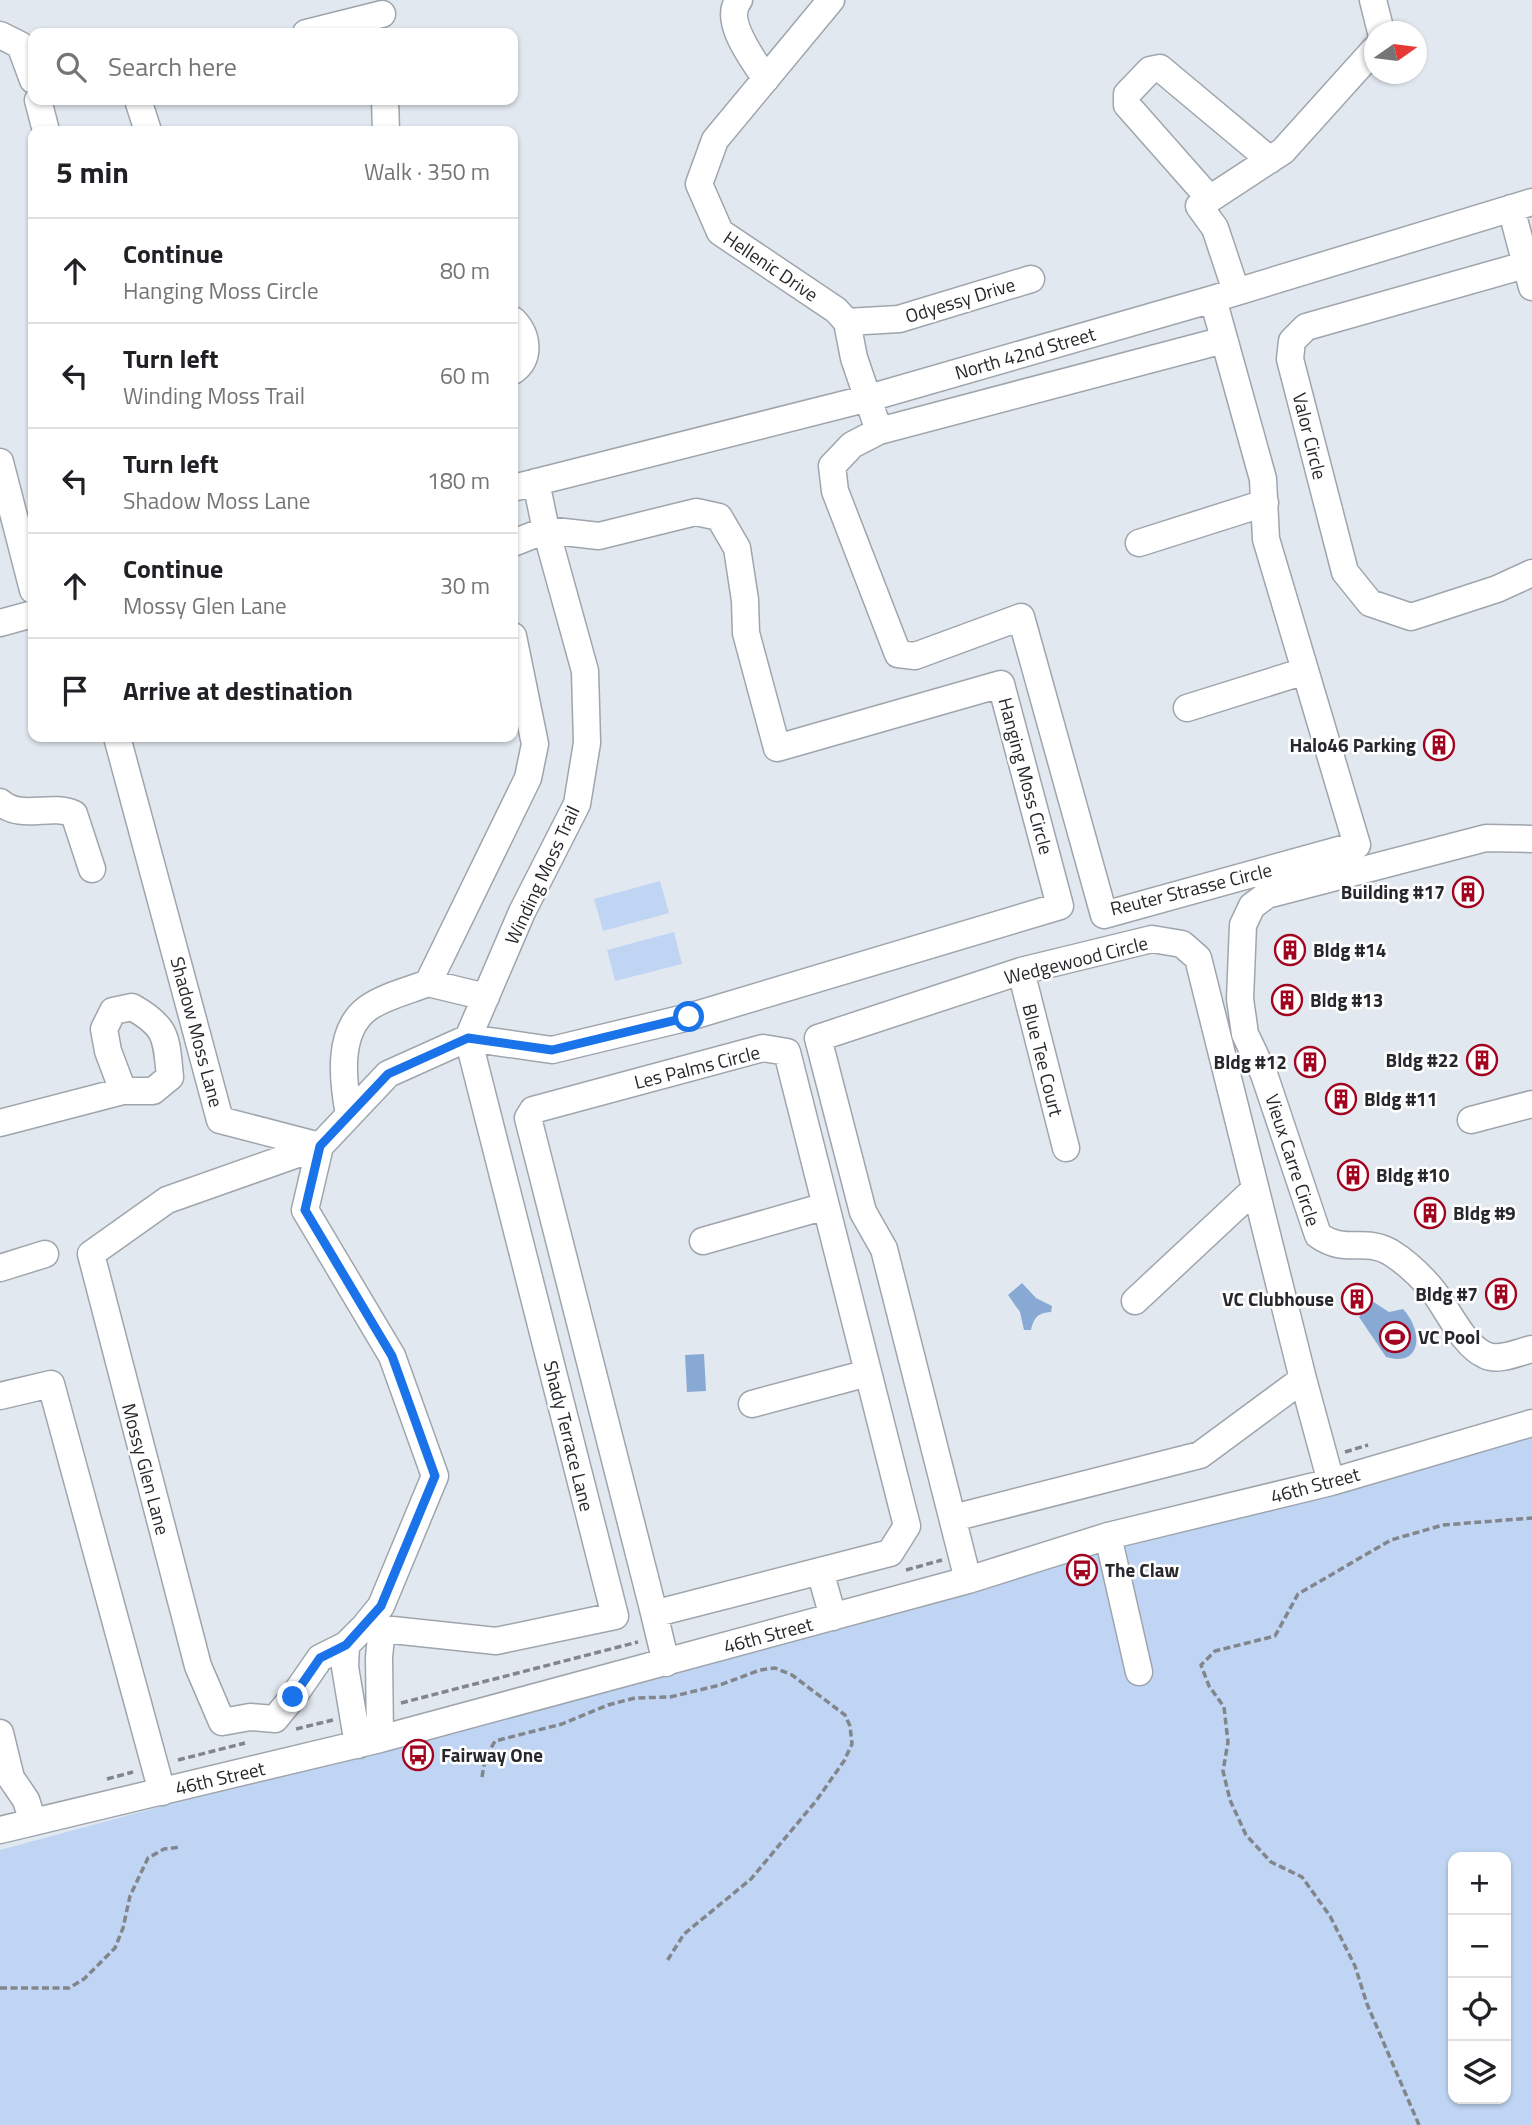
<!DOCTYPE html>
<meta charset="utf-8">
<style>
:root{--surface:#fff;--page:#f6f6f6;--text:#202124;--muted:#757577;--line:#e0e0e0}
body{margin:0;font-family:"Titillium Web",sans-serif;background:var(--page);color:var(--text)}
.controls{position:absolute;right:21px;bottom:21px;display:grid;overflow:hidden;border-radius:14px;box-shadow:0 2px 5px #0004}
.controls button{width:63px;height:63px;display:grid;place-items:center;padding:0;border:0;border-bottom:2px solid var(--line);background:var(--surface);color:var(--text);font:35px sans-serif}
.compass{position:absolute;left:1364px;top:21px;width:63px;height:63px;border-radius:50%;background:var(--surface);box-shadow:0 2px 5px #0004;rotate:76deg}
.stop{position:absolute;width:21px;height:21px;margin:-16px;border:5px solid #1a73e8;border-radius:50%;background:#fff}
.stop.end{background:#1a73e8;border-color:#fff;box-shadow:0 2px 7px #0008}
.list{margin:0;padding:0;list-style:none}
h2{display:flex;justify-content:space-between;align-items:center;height:91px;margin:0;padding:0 28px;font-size:30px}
h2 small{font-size:23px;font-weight:400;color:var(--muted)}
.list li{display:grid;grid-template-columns:46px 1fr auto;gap:21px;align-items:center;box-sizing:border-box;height:105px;padding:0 28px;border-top:2px solid var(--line)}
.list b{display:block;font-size:26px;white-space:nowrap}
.list p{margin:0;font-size:23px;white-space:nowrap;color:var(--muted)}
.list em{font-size:23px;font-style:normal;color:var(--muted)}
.icon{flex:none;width:38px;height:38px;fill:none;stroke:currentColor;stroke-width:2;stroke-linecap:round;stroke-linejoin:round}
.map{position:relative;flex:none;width:1532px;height:2125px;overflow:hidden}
.search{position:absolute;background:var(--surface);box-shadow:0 2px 5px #0004;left:28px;top:28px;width:490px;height:77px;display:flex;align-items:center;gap:18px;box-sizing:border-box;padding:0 24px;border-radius:14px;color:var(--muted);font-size:26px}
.panel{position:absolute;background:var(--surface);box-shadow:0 2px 5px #0004;left:28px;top:126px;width:490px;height:616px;border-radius:14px}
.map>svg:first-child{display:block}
.green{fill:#bfd5f3;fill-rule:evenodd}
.water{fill:#89a9d5}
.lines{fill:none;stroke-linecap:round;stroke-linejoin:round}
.minor-casing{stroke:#9fa5ad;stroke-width:29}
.path{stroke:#82868c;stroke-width:3.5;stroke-dasharray:7 3.5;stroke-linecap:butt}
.minor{stroke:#fff;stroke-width:26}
.route{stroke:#1a73e8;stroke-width:9}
.labels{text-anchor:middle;stroke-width:5;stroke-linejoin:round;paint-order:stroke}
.street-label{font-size:19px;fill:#26282b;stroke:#fff}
.poi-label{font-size:19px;font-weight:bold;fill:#26282b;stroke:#fff;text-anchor:start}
</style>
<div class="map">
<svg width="1532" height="2125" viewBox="0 0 1532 2125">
<rect width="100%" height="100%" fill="#e2e8f0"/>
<path class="green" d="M660,881L669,913L603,931L594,899Z
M674,932L682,964L615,981L607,950Z
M1532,1435V2125H0V1850ZM1453,1857H1506V2099H1453Z"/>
<path class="water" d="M1022,1283L1036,1298L1052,1306L1051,1312C1037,1313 1034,1318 1031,1330H1024L1020,1312L1008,1295Z
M1372,1301L1389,1312L1403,1309C1423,1330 1423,1368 1386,1357L1359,1317Z
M704,1354L706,1391L687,1392L685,1355Z"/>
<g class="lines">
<g class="minor-casing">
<path id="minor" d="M739,0C722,20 754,61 766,79
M831,0L715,140L699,184L720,232L836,310L847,322L854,358L879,431L852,445L832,466L835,491L898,654L915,656L1021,617L1104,915L1357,845L1266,539L1263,479L1213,299
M1373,0L1381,32
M306,33L382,14
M0,35L20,45L33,80
M38,100L46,131
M138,100L148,131
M385,100L386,131
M1210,199L1127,105V94L1150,70L1160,68L1270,160
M1511,208L1532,287
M1532,263L1306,327L1292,341L1290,359L1345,572L1370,603L1411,617L1497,589L1532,573
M1236,291L1215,228L1199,206L1283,151L1374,50
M513,320C528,335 531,358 513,371
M847,322L899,319L1031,279
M879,431L1224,340
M0,462L33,590
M513,488L869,398L1213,299L1532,202
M513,543L546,530L599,536L696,512L719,517L737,548L745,600L746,633L777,748L1001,684L1060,906L689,1017L552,1050L468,1038L615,1616L496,1641L364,1627L346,1645L320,1658L293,1697L275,1719L250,1717L222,1722L198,1666L91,1254L167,1200L320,1146L388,1074L468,1038L522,912L577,804L587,743L585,671L546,530L536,482
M1139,543L1265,503
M0,623L33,614
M1187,708L1305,671
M117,737L220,1120L320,1146
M0,802C22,821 50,803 74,814L92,869
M1532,839L1486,838L1267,895L1252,906L1243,925L1240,999L1245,1034L1264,1074L1318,1235C1346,1255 1363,1237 1390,1252C1406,1262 1422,1277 1434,1292C1448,1310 1463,1345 1485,1355C1499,1362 1518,1352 1532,1349
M1021,971L1066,1148
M428,983L486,997
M763,1048L787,1052L907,1526L890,1553L661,1612L653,1609L528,1118L533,1110Z
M349,1115C343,1082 336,1031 368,1008C385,996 408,991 428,983L528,778L535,744L513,636
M1471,1120L1532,1104
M0,1123L123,1091H153L170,1077C166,1038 168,1027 132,1007L113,1011L104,1029L108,1051L123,1091
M320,1146L305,1210L392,1356L435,1476L381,1606L364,1627
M703,1241L826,1206
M0,1268L45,1254
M1135,1301L1255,1189
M0,1396L51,1384L162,1792
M752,1404L868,1373
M953,1518L1200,1455L1303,1379
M1108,1536L1139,1672
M820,1571L833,1617
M968,1580L884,1249L863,1212L818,1038L1021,971L1152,939L1182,944L1198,958L1303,1379L1331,1482
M653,1609L666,1663
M346,1645L345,1667L358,1745
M0,1733L11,1778L26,1800L33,1822
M380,1739L379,1657L382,1628
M0,1830L380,1739L968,1580L1108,1536L1331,1482L1532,1423"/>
</g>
<path class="path" d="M1345,1452L1368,1445
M906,1570L942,1560
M401,1703L638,1642
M296,1729L333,1720
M178,1760L245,1743
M482,1777L485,1759L495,1741L562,1724L608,1705L635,1698L670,1697L720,1685L760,1670L775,1668L792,1675L845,1715L850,1726L852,1744L844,1761L816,1801L751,1879L684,1934L667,1961
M107,1779L133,1772
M0,1988H69L84,1979L115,1948L123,1928L130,1896L148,1858L164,1849L181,1847
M1419,2125L1367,2004L1355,1966L1330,1916L1302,1877L1271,1862L1246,1835L1230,1800L1223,1771L1228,1742L1224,1707L1209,1686L1201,1665L1215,1651L1275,1636L1298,1594L1391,1540L1443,1525L1532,1518"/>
<use href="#minor" class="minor"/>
</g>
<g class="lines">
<path class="route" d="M293,1697L320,1658L346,1645L381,1606L435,1476L392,1356L305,1210L320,1146L388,1074L468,1038L552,1050L689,1017"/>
</g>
<defs>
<g id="building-ring" transform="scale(1.575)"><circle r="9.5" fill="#fff" stroke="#a2031e" stroke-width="1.5"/><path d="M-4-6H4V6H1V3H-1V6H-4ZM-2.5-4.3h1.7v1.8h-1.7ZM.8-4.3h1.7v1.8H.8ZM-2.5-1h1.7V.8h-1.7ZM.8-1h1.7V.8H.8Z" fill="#a2031e"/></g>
<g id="stadium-ring" transform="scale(1.575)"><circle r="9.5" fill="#fff" stroke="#a2031e" stroke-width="1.5"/><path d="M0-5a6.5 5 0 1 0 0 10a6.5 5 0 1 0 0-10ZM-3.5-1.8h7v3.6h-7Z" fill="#a2031e"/></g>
<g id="bus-ring" transform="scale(1.575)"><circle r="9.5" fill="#fff" stroke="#a2031e" stroke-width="1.5"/><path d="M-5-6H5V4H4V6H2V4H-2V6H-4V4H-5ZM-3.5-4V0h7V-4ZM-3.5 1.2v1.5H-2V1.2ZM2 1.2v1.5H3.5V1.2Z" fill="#a2031e"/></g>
</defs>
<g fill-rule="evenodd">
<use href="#building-ring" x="1439" y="745"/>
<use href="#building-ring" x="1468" y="892"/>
<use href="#building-ring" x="1290" y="950"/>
<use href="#building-ring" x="1287" y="1000"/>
<use href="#building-ring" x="1482" y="1060"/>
<use href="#building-ring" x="1310" y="1062"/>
<use href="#building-ring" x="1341" y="1099"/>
<use href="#building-ring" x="1353" y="1175"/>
<use href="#building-ring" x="1430" y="1213"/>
<use href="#building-ring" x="1501" y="1294"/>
<use href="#building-ring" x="1357" y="1299"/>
<use href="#stadium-ring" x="1395" y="1337"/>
<use href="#bus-ring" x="1082" y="1570"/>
<use href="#bus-ring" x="418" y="1755"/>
</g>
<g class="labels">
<g class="street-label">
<text transform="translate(771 266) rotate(34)" y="7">Hellenic Drive</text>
<text transform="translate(960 300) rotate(-17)" y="7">Odyessy Drive</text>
<text transform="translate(1025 353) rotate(-16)" y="7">North 42nd Street</text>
<text transform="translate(1310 436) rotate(76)" y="7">Valor Circle</text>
<text transform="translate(1026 776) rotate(75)" y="7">Hanging Moss Circle</text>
<text transform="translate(542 875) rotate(-65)" y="7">Winding Moss Trail</text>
<text transform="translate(1191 889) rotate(-14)" y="7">Reuter Strasse Circle</text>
<text transform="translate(1076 960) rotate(-14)" y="7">Wedgewood Circle</text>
<text transform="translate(197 1032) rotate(75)" y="7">Shadow Moss Lane</text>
<text transform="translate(1043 1060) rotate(76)" y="7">Blue Tee Court</text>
<text transform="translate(697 1067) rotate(-14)" y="7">Les Palms Circle</text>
<text transform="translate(1293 1160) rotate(72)" y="7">Vieux Carre Circle</text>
<text transform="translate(569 1436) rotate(76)" y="7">Shady Terrace Lane</text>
<text transform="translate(146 1469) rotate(75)" y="7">Mossy Glen Lane</text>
<text transform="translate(1315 1485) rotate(-15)" y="7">46th Street</text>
<text transform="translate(768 1635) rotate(-15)" y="7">46th Street</text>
<text transform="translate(220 1778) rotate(-13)" y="7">46th Street</text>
</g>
<g class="poi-label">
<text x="1416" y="752" text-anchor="end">Halo46 Parking</text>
<text x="1445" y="899" text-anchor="end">Building #17</text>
<text x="1313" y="957">Bldg #14</text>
<text x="1310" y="1007">Bldg #13</text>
<text x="1459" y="1067" text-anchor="end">Bldg #22</text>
<text x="1287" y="1069" text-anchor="end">Bldg #12</text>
<text x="1364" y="1106">Bldg #11</text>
<text x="1376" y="1182">Bldg #10</text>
<text x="1453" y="1220">Bldg #9</text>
<text x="1478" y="1301" text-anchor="end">Bldg #7</text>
<text x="1334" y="1306" text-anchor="end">VC Clubhouse</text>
<text x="1418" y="1344">VC Pool</text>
<text x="1105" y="1577">The Claw</text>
<text x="441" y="1762">Fairway One</text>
</g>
</g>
</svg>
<div class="controls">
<button>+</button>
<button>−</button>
<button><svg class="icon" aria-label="locate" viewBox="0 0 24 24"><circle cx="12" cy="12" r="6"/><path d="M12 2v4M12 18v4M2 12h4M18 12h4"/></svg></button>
<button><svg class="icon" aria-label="layers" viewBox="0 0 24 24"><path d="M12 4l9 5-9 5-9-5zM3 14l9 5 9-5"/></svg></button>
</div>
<svg class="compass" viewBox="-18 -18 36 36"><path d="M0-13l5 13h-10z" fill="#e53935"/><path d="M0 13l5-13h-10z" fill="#757577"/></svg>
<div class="stop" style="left:689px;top:1017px"></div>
<div class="stop end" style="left:293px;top:1697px"></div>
<div class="search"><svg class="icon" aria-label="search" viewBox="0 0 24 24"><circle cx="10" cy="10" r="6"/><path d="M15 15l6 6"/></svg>Search here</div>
<section class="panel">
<h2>5 min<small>Walk · 350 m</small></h2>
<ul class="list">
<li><svg class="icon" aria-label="ahead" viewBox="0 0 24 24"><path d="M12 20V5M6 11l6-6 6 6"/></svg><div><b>Continue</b><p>Hanging Moss Circle</p></div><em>80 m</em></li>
<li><svg class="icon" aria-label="left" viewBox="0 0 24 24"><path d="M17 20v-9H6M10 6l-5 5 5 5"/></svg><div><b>Turn left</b><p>Winding Moss Trail</p></div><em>60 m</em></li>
<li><svg class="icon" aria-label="left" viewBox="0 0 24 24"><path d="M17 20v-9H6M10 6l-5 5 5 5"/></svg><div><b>Turn left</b><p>Shadow Moss Lane</p></div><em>180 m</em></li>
<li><svg class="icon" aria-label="ahead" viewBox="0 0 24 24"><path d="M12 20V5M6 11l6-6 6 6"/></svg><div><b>Continue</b><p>Mossy Glen Lane</p></div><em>30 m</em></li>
<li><svg class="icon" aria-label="arrive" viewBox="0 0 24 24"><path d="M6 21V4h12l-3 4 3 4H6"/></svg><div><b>Arrive at destination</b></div></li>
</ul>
</section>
</div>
